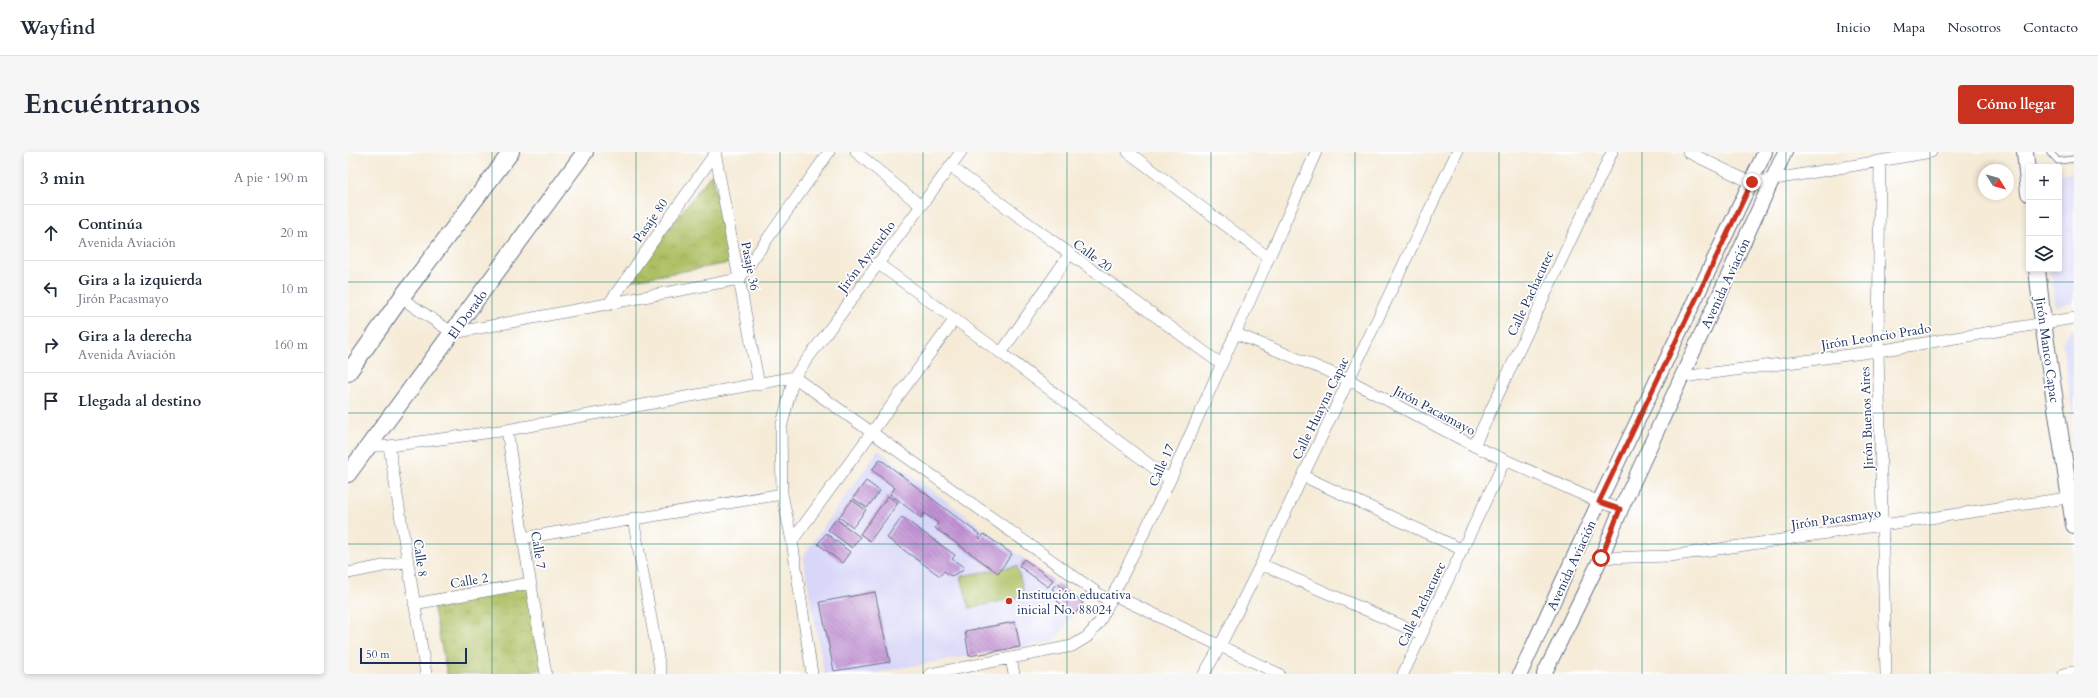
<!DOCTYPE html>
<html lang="es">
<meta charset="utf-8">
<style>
:root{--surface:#fff;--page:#f6f6f7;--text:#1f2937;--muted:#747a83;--line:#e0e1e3;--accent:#c8321e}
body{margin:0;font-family:Cardo,serif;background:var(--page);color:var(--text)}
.controls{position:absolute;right:12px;top:12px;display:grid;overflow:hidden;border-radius:4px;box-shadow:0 2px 6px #0003}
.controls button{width:36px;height:36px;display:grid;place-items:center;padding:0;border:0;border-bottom:1px solid var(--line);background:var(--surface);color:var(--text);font:20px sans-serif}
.compass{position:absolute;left:1630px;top:12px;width:36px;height:36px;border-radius:50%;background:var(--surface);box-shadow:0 2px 6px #0003;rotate:127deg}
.scale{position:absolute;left:12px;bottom:10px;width:107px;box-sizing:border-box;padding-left:4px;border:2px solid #1b2f5e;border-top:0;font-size:11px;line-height:14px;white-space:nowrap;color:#1b2f5e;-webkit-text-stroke:3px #fff;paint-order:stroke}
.stop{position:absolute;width:12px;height:12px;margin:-9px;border:3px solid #c8321e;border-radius:50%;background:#fff}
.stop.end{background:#c8321e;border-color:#fff;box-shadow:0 1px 4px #0008}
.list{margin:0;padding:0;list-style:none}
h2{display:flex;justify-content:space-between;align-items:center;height:52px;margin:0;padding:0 16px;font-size:17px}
h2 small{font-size:13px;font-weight:400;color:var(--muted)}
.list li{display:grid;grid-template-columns:26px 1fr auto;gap:12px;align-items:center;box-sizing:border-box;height:56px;padding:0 16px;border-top:1px solid var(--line)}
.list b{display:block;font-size:15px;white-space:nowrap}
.list p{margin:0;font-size:13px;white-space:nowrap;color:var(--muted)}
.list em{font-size:13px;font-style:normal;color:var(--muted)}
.icon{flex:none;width:22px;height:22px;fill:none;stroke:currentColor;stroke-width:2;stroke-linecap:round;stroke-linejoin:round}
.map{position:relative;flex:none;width:1726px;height:522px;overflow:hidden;border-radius:4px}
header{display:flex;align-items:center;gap:24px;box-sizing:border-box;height:56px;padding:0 20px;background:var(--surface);border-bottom:1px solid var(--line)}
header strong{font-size:19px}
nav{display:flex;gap:22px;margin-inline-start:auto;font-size:14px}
.intro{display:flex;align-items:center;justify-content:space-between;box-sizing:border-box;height:96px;padding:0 24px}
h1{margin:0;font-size:28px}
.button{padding:10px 18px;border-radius:4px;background:var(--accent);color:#fff;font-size:14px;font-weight:700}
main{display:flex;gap:24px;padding:0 24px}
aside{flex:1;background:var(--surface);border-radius:4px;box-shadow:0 2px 6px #0003}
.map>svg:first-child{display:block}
.built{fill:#d8d7f8}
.park{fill:url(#park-crowns);stroke:#647760}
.pitch{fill:#adbf63;stroke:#647760}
.building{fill:url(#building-back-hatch)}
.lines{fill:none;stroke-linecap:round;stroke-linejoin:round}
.service-casing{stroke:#677188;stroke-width:7}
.minor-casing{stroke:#677188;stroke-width:12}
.tertiary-casing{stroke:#677188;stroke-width:16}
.secondary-casing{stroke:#677188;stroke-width:18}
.service{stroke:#fff;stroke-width:5.5}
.minor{stroke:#fff;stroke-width:11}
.tertiary{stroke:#fff;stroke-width:14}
.secondary{stroke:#fff;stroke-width:16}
.route{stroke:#c8321e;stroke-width:5}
.grid{fill:none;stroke:#0f766e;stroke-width:1;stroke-opacity:0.55}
.poi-dot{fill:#c8321e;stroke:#fff;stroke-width:1.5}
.labels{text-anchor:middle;stroke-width:3.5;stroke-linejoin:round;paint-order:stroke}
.street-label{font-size:13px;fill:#1b2f5e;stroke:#fff}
.poi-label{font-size:13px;fill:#1b2f5e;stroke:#fff;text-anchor:start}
</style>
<header>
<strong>Wayfind</strong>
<nav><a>Inicio</a><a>Mapa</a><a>Nosotros</a><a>Contacto</a></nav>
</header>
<div class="intro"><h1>Encuéntranos</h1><a class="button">Cómo llegar</a></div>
<main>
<aside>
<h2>3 min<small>A pie · 190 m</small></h2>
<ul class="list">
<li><svg class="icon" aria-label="ahead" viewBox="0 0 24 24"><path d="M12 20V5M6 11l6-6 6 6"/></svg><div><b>Continúa</b><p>Avenida Aviación</p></div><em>20 m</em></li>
<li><svg class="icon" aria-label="left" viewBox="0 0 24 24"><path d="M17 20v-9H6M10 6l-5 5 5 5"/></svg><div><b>Gira a la izquierda</b><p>Jirón Pacasmayo</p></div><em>10 m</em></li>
<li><svg class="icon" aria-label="right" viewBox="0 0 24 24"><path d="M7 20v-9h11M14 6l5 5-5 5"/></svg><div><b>Gira a la derecha</b><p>Avenida Aviación</p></div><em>160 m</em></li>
<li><svg class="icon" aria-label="arrive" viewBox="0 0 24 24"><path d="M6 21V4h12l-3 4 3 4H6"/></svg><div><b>Llegada al destino</b></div></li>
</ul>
</aside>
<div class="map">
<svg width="1726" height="522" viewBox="0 0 1726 522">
<defs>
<pattern id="park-crowns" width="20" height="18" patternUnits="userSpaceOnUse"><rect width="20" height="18" fill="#adbf63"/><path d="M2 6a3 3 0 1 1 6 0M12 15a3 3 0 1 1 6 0" fill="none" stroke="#94a458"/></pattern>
<pattern id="building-back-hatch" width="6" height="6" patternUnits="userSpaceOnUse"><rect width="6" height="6" fill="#c292d4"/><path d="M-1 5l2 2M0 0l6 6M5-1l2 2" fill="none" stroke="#9d78af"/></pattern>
</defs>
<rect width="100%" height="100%" fill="#fff"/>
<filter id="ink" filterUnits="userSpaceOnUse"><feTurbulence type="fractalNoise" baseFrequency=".025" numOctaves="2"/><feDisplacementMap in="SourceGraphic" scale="8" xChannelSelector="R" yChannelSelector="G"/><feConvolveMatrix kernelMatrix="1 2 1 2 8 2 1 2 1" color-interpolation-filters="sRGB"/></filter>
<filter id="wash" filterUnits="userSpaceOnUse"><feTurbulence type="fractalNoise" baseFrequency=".012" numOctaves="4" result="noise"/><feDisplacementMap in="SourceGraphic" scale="16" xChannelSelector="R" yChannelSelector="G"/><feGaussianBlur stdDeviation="0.9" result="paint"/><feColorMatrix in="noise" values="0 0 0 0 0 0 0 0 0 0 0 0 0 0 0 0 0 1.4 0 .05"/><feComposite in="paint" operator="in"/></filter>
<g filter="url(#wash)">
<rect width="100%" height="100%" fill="#f5ebd7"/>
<path class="built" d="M1726,20V151L1707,154L1702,117H1711V22Z
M1726,177V270L1714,190L1723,178Z
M530,298L735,451L706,489L519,522H476L455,404Z"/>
<path class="park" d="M364,21L382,111L280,129Z
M182,434L196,517L168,522H99L85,453Z"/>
<path class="pitch" d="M669,414L677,444L621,456L613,424Z"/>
<g id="blocks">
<path class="building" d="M532,307L632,383L630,385L632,387L636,382L664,402L650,421L587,376L590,371L576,361L573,366L542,342L547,336L524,318Z
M518,329L532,339L519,356L505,346Z
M540,344L550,351L522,389L512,382Z
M504,348L518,358L505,375L491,365Z
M554,365L607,403L604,407L616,415L614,419L603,424L596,419L592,424L539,386Z
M488,367L512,385L504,396L480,378Z
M478,381L502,400L494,411L470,392Z
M676,407L705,428L700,435L671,414Z
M709,431L735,451L727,462L709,449L713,444L704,437Z
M527,440L542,510L486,519L472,450Z
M667,470L672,495L621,504L617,479Z"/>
</g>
</g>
<g filter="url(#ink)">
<use href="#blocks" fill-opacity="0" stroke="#677188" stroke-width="1"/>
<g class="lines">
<g class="service-casing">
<path id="service" d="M1702,0L1710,9L1726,7"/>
</g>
<g class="minor-casing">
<path id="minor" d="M367,0L411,233
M508,0L573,54
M780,0L921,106
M1340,0L1404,31L1583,0
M1532,9L1530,199L1538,522
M602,14L873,212
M529,111L653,201L822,328
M53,146L105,181L391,127L481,0
M260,153L368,0
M889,182L1001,228L1126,294L1251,350L1273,357
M653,201L721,103
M1334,225L1530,199L1726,166
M159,278L175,386L198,522
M20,294H41L159,278L446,225L762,450
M41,294L78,522
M1126,294L1264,0
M955,324L1115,398
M285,366L313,522
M175,386L434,342
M444,389L607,167
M1253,406L1322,404L1726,345
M913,412L1073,482
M0,421L60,409
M766,443L931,522
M66,452L182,431
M663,507L666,522
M464,522L444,389L434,342L433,276L446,225L613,0
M582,522L724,494L739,485L751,471L822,328L968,0
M856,522L870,498L913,412L1109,0
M1055,522L1157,308
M1716,522L1726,520"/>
</g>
<g class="tertiary-casing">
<path id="tertiary" d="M1172,522L1251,350L1417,0
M1196,522L1253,406L1273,357L1437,0"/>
</g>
<g class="secondary-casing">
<path id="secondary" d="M1677,0L1681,41
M1689,117L1695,171L1726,373
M0,221L53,146L163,0
M0,322L237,0"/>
</g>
<use href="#service" class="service"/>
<use href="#minor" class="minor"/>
<use href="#tertiary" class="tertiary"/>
<use href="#secondary" class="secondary"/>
</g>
</g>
<g class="lines" filter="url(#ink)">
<path class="route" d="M1253,406L1272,357L1251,350L1404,30"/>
</g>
<path class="grid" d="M144,0V522M288,0V522M432,0V522M575,0V522M719,0V522M863,0V522M1007,0V522M1151,0V522M1294,0V522M1438,0V522M1582,0V522M0,130H1726M0,261H1726M0,392H1726"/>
<circle class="poi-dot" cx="661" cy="449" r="4"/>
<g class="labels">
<g class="street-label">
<text transform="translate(302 68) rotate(-55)" y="5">Pasaje 80</text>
<text transform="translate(745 103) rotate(36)" y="5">Calle 20</text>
<text transform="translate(518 104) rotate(-53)" y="5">Jirón Ayacucho</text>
<text transform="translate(403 114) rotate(79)" y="5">Pasaje 36</text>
<text transform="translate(1377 131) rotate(-65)" y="5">Avenida Aviación</text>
<text transform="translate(1182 141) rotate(-65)" y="5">Calle Pachacutec</text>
<text transform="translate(119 162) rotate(-54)" y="5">El Dorado</text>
<text transform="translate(1528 184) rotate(-9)" y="5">Jirón Leoncio Prado</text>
<text transform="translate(1700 198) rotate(82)" y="5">Jirón Manco Capac</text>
<text transform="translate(972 256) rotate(-64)" y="5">Calle Huayna Capac</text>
<text transform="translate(1087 258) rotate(28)" y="5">Jirón Pacasmayo</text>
<text transform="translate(1518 266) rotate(-92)" y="5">Jirón Buenos Aires</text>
<text transform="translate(813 313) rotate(-66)" y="5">Calle 17</text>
<text transform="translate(1488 366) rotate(-8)" y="5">Jirón Pacasmayo</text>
<text transform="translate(191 398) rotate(81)" y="5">Calle 7</text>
<text transform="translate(73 406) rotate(82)" y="5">Calle 8</text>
<text transform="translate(1223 413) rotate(-65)" y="5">Avenida Aviación</text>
<text transform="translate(121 428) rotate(-10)" y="5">Calle 2</text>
<text transform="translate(1073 452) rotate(-64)" y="5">Calle Pachacutec</text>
</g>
<g class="poi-label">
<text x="669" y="447">Institución educativa<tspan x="669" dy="15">inicial No. 88024</tspan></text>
</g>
</g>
</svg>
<div class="controls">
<button>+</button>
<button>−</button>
<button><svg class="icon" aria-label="layers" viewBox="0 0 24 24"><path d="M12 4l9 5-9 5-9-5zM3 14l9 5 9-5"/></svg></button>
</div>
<svg class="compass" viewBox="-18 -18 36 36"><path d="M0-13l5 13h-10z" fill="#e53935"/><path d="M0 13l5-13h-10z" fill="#747a83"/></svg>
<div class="scale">50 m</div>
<div class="stop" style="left:1253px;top:406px"></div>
<div class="stop end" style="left:1404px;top:30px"></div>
</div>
</main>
